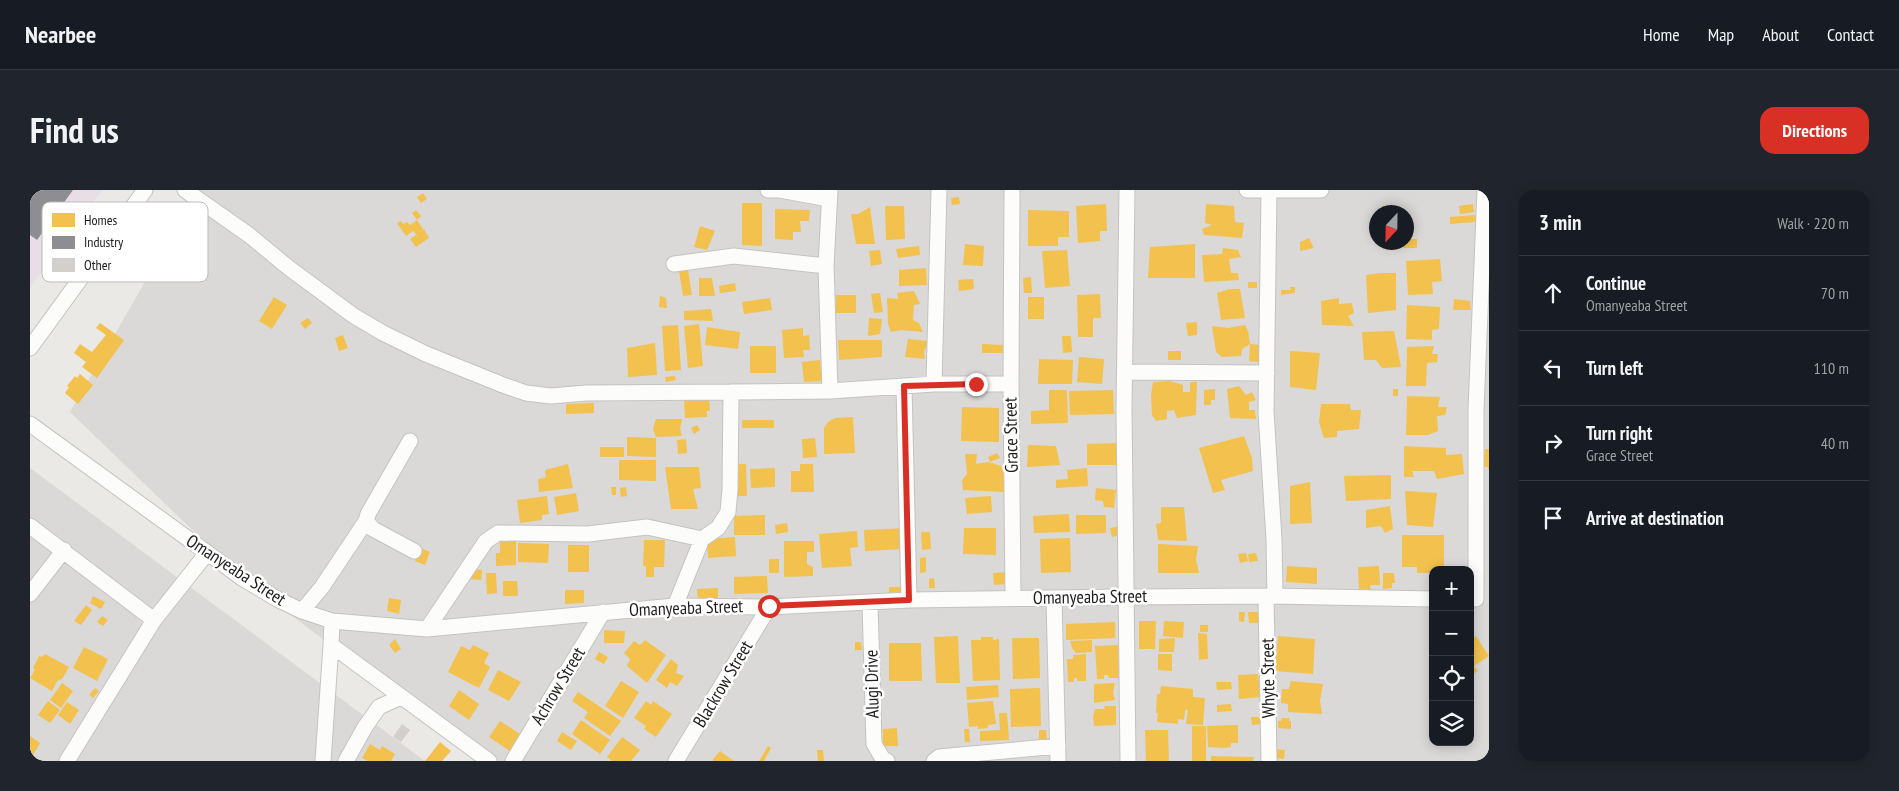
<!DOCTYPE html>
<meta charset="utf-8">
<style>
:root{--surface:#171b24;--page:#20242c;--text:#f1f3f6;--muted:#9ea1a6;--line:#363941;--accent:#d93025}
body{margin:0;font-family:"PT Sans Narrow",sans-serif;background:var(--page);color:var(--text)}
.controls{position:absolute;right:15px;bottom:15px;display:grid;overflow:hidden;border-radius:10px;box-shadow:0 2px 12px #0003}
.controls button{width:45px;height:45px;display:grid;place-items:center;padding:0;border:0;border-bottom:1px solid var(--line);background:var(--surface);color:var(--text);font:25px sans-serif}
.compass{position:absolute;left:1339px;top:15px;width:45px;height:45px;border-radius:50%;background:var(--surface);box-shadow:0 2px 12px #0003;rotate:202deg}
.stop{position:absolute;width:15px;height:15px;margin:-11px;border:4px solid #d93025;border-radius:50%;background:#fff}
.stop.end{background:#d93025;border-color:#fff;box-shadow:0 1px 5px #0008}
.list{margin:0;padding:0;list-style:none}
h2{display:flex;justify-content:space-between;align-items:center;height:65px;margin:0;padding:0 20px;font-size:21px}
h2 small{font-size:16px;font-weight:400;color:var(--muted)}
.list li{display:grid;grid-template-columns:32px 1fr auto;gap:15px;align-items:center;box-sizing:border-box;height:75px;padding:0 20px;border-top:1px solid var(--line)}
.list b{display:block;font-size:19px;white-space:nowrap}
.list p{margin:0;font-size:16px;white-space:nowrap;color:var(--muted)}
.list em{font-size:16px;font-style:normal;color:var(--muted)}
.icon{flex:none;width:28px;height:28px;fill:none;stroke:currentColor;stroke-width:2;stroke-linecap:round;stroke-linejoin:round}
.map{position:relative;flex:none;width:1459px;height:571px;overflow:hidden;border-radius:15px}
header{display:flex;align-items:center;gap:30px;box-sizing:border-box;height:70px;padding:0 25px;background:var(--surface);border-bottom:1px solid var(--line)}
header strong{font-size:24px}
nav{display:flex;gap:28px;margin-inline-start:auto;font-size:18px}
.intro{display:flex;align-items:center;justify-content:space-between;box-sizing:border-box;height:120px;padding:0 30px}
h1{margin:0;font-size:35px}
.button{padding:12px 22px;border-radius:15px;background:var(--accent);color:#fff;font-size:18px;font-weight:700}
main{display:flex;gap:30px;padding:0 30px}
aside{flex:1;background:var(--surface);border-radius:15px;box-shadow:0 2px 12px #0003}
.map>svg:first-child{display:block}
.residential{fill:#dad9d7;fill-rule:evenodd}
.industrial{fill:#e9dee5}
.homes{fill:#f2c14e}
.industry{fill:#8d8d92}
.building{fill:#d2cfcd}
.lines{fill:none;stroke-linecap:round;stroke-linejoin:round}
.minor-casing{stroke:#c4c3c2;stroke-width:17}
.minor{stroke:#fcfcfb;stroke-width:15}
.route{stroke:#d93025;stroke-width:6}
.labels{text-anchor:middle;stroke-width:5;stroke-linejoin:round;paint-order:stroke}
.street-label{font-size:18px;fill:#1d1d1d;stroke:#fff}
.key{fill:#fff;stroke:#bbb;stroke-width:1}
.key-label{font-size:14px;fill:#1d1d1d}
</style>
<header>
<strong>Nearbee</strong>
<nav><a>Home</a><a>Map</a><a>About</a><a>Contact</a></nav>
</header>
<div class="intro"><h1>Find us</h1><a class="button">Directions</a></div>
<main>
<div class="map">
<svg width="1459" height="571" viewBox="0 0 1459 571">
<rect width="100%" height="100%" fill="#ebe9e6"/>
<path class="residential" d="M168,0H1459V571H454L212,388L40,222ZM1346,22H1376V52H1346ZM1403,380H1440V552H1403Z
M0,278L395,571H0Z"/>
<path class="industrial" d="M0,0H72L0,98Z"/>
<path class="homes" d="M393,3L397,9L391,13L387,7Z
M929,7L930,14L922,15L921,8Z
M712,13H732V56L712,55Z
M1076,14L1077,41H1070V51L1048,53L1046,16Z
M1176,14L1204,16L1205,32L1214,33L1212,48L1174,45L1172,39L1182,35L1175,33Z
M1443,14L1444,22L1430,24L1429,16Z
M855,16H874L875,49L856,50Z
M1352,16H1369V22H1352Z
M840,17L845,54H826L821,24H828Z
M745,19L780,20L779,31H770L771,42H763V50L745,49Z
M386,20L391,26L387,30L382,23Z
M998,20L1039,21V47H1028V56H998Z
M1445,25L1446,32L1420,34V27Z
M387,30L393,39L388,43L394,39L399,48L386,57L380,49L386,45L390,50L386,44L383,41L376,46L367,33L371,31L373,34L377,32L380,35Z
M670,36L685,41L677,60L664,57Z
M1279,48L1284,58L1270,61V52Z
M1376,49H1387V58H1373V52H1376Z
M935,54L954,56L953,76L933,75Z
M1165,54V88H1118L1120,57Z
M889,56L890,65L868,68L866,59Z
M1193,58L1208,60L1211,67L1199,69L1201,83H1208L1209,90L1174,92L1172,65L1192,64Z
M850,60L852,74L841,76L839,61Z
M1037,60L1040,96L1015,98L1012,61Z
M1410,69L1412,91L1402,92L1403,104L1378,105L1376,71Z
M896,78L897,95L869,96V80Z
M658,80L662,105L653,106L649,81Z
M1350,83H1366V120L1338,123L1336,85Z
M1001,87L1002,103H994L993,88Z
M669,88H682L685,106H669Z
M943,89L944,99L929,101L928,90Z
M1218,92H1227V98H1218Z
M705,93L706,101L690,103L689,96Z
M1260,97H1265V103L1251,105V100H1261Z
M1199,99H1210L1215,128L1191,130L1187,103Z
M884,101L890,114L884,115L883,130L889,133L893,142L871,140L861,142L858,134L857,108L868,109L867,103Z
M850,103L853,122L844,123L841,104Z
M1070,104L1071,128H1063V147H1048L1047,105Z
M806,105H826V123H806Z
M630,106L636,108L637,118L629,117Z
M244,107L257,115L242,139L229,131Z
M998,107H1014V129H998Z
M740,108L742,120L714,124L712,112Z
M1309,108V114L1322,113L1324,123L1318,126L1324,136L1292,135L1291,111Z
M1424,109L1440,111L1441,120H1423Z
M1377,115L1410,117L1409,139L1402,140V150L1376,149Z
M681,119L683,131L654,130V121Z
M278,128L282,133L275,139L270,133Z
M839,128L852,129L850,144L838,146Z
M1167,132V145L1158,146L1156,133Z
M70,133L94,150L67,188L52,177L56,172L44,163L50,154L62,162L76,145L66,138Z
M669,134L673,176L658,178L654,136Z
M648,135L651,180L635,181L632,136Z
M1215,135L1218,141L1220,154L1212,159L1211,166L1192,167L1186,162L1182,136L1198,138Z
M677,137L710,142L708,159L675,155Z
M773,138V146L779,145L780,160H773L774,167L754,168L752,140Z
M1364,141L1371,177L1352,178L1346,170H1334L1332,142Z
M313,145L318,158L309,161L305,148Z
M1032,146H1041L1042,162L1033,163Z
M878,149L898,151L894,162L895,169L875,167Z
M808,150H852V167L809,170Z
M625,153L627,185L598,187L597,158Z
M952,154L973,155V163H952Z
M1220,154L1231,155L1229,172L1219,171Z
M720,156H746V183H720Z
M1404,156L1402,164H1408L1407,172L1397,173L1396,196H1376L1377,157Z
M1138,161H1151V170H1138Z
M1260,161L1290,163L1286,200L1260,197Z
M1049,167L1074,169L1072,194L1047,192Z
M1009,169L1043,170L1042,194H1008Z
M790,170L792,191L774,192L772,172Z
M50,184L63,195L48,214L35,203L39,197L37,196L45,186L47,188Z
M645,186L646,190L636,192L635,187Z
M1140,191L1153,195V202H1160V193L1167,191L1166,225L1147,228L1144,220L1137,221V229L1126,231L1122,225L1121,205L1123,192Z
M1209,196L1216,205L1222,202L1226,210L1219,212V220H1225L1226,229L1200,228L1197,199Z
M1185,199V210H1181V215H1174V200Z
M1363,199H1368V206H1363Z
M1019,200H1037L1038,233L1001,234V221L1019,220Z
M1083,200L1084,224L1040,225L1039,201Z
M1377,206L1410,207L1408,217H1417L1415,225L1407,226L1408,241L1398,245H1376Z
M654,208H679L680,221H677V227L655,228Z
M564,213V223L536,224V214Z
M1291,214H1320L1321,220H1331L1329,239L1307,241V247L1294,248L1289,232Z
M932,217L969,218V252L931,251Z
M823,227L825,263L794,264V238L798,232L805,228Z
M626,229H652L650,238L652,246L626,247L623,239Z
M712,230H744V238H712Z
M667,235L670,240L664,244L661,238Z
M1214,246L1222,268L1223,281L1191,290L1195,300L1183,303L1169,258Z
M597,247L626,248V267L597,266Z
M785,248L787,267L773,268L772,249Z
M656,249L657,263L648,264L647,250Z
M1087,253V275H1057V254Z
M998,255L1026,256L1030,275L997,277Z
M1374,256L1416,258V265L1432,264L1434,284L1407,289L1404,281H1382L1384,287H1374Z
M570,257H594V267H570Z
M1455,259H1459V280L1457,277L1453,276Z
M967,263L970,268L960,272L958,267Z
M935,264H947L946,274L958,272L972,276L974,289V302L933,300L932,290L937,284Z
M589,270H626V291L589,290Z
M538,274L543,298L509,302L508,289L516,287L515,280Z
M702,274H716L717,306H702Z
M770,274H783L784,302H761V281H770Z
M635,277H669L671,298L663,299L668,319H641Z
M745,278V297L721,298L720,279Z
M1057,278L1058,296L1026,298V290L1038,289L1037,280Z
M1361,285V309L1316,311L1314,286Z
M1280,292L1282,333L1260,334V296Z
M581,297H586V305H582Z
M596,297L597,306L591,307L590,298Z
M1066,298L1086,300L1084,318L1074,317L1073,311L1065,310Z
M1375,301L1407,303L1403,337L1377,335Z
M546,303L549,321L527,325L524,307Z
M517,306L519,324L512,325V330L490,333L487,310Z
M961,306L962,322L937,324L935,308Z
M1360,316L1363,339L1355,343L1351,336L1336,338V320Z
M1131,317H1154L1157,351L1128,350L1126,334L1131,333Z
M1039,324L1040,342L1004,343L1003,326Z
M735,325V345H704V326Z
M1046,325H1076V343L1046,344Z
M757,333L758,342L746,344L745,335Z
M1092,336L1093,344L1082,347L1080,338Z
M875,338L876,359L835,361L834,340Z
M934,338H966V365L933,364Z
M827,341L828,357L820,358L822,376L792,378L789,344Z
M891,342H900L901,359L892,360Z
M1372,345H1414V380H1403V383H1387V377H1372Z
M705,347L706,366L678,368L677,349Z
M1040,348L1041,382L1011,383L1010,349Z
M470,350H486V375L466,376V363H470Z
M614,350H635L634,377H624V387H616V376H613Z
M754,351H784V362H777V374L783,377V386L754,387Z
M488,353L519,354L518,373L488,372Z
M1128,354L1168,356L1166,370L1169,383H1128Z
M538,355H559V382H538Z
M391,358L400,362L395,375L385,371Z
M1216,363L1218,371L1210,373L1208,364Z
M1226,363L1228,371L1219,372L1218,364Z
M896,367V382L890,383V368Z
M739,369H749V383H739Z
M1257,376L1287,378V394L1256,392Z
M1349,376L1350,395H1340L1341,401H1329L1328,377Z
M441,379L452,380L451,390L440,389Z
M978,382L979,394L964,395L963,383Z
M456,383H466L467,403L457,404Z
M1353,383H1364L1365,393H1362V398L1353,399Z
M737,386L738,403L704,404V387Z
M904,388L905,398H899V389Z
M473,391H487L488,406H473Z
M859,397H873V405H859Z
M688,398V410L668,411L667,399Z
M535,400H554V413L535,414Z
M63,406L75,412L71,419L60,413Z
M359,408L371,410L369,424L357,421Z
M56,415L62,420L51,435L44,431Z
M1209,422H1215L1214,432L1209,431Z
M1218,422H1228L1229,433H1219Z
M72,426L78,430L73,436L67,432Z
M1109,431H1126L1125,459H1109Z
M1134,431L1154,432L1153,448L1133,446Z
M1085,432V448L1036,450V434Z
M1170,435H1178V442H1170Z
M574,440L595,441L594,453H574Z
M1168,443L1177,444L1178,469L1169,470Z
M928,446L930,493H906L904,447Z
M1248,446L1285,449L1283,484L1245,481Z
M1446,446L1459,466L1444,476L1448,481L1440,486V450Z
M951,447H963V450L969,449L970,490L943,491L941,450H951Z
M982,448H1009L1010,488L983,489Z
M1145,448L1144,462H1129V449Z
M365,449L371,459L365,463L359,455Z
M615,450L636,465L617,493L597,476L600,469L594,463L604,451L610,455Z
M1062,450V462L1046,463L1042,458L1040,451Z
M825,452H831L832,460H825Z
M859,453H891L892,491H859Z
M443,455L459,463L454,473L460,477L449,498L418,482L431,456L440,460Z
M1088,455L1089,488H1079L1078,485H1074V489H1067L1065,456Z
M54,457L78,469L67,491L43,478Z
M569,462L578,467L574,474L565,469Z
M15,464L39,477L32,489L27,491L22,501L0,488L5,480L3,478L9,466L12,467Z
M1056,464V491H1047V488H1044V492H1038L1037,469H1043V465Z
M1128,464H1142V481L1128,480Z
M641,469L648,475L646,483L654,486L647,496L640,492L637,498L626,490Z
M468,480L491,492L479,511L458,500Z
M1228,484L1230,507L1209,509L1208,485Z
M591,491L609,502L593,528L575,516Z
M1261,491L1293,494L1290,511L1292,524L1258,522V514L1251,513L1252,499H1259Z
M1186,492H1201L1202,499L1187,500Z
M32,493L43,501L31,518L20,510Z
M1085,493L1083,503L1085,510L1064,513V494Z
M968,495L969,507L937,510L936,497Z
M1131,496L1163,499V507L1175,508L1173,535L1156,534L1158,520H1155L1154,530L1148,529V534L1127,532L1128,523H1126L1127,504H1130Z
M65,498L69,501L63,508L59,505Z
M1010,498L1011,536L981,537L980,499Z
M429,500L449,514L439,530L419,516Z
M548,502L591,531L580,546L554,528L558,522L542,511Z
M18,511L30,520L20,533L8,525Z
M616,511L621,515L623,511L642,524L626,547L614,539L616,536L604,528Z
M963,511L966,534L958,535V538L948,539V536L939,537L937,513Z
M37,512L49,520L40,534L28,525Z
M1201,514L1202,521L1187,522V515Z
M1074,516H1086V535L1064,536L1063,527L1065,519H1075Z
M969,523H977L979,550L950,551V541L970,540Z
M1221,527H1231V534L1222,535Z
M1252,528H1259V531H1261V539L1248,538V531H1251Z
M551,530L580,550L570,564L542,544Z
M470,531L490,544L486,550L491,553L484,564L459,547Z
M1208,535V553H1201V557L1194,558L1178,557L1177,536Z
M1162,536H1176V571H1162Z
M867,538L868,556H853V539Z
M934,539H939L940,552H935Z
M1009,540H1016L1017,549H1009Z
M1115,540H1138L1139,571H1116Z
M532,542L547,551L541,560L527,551Z
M0,546L10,553L0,570Z
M592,547L610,560L601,571H582L577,567Z
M410,552L421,561L412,571H395Z
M340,554L350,560L352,556L365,564L361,571H338L332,568Z
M738,556L741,558L734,571H729Z
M1244,559L1255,560L1254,569L1244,568Z
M787,560H793L794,571H788Z
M690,561L704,571H683V569Z
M1181,566L1224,567L1223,571H1181Z"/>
<path class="industry" d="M0,0H43L7,50L0,45Z"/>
<path class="building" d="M372,534L380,540L371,552L363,547Z"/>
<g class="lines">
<g class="minor-casing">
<path id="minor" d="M155,0L219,45L259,78L324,126L353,143L396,164L473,195L496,203L521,206L556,203L701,202
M738,0H750L799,9
M800,0L796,76L800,201L904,194H981L983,408
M1097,0L1094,219L1098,571
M1217,0H1291
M1239,1L1236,222L1244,349L1245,406
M644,74L704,66L796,76
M0,158L115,0
M1096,182L1237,183
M904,194L909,0
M981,194L982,0
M874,196L879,410
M0,234L212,388L247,409L272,421L302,431L397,439L645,416L739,417L879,410L1096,407L1236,406L1403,409
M380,251L338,324L336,331L343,339L384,361
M0,336L124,430
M0,404L34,360
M1236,406L1239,571
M1024,409L1028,571
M1446,409V220L1455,0
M840,413L844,554L853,569L857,571
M645,416L672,349L688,338L698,322L700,299L701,202L800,201
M272,421L292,397L336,331
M302,431L301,455L459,571
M397,439L456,351L468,343L558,344L617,337L672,349
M37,571L124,430L177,363
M293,571L301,455
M316,571L335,537L349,517L371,507
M483,571L573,422
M646,571L739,417
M904,571L909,567L1028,556"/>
</g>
<use href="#minor" class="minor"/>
</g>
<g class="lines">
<path class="route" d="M739,416L879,410L874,196L946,194"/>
</g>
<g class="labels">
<g class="street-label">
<text transform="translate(981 245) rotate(-91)" y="6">Grace Street</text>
<text transform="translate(206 380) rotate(33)" y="6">Omanyeaba Street</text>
<text transform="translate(1060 407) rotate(-1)" y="6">Omanyeaba Street</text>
<text transform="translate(656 418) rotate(-2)" y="6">Omanyeaba Street</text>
<text transform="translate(1238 488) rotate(-91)" y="6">Whyte Street</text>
<text transform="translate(693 494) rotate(-59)" y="6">Blackrow Street</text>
<text transform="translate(842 494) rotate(-91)" y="6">Alugi Drive</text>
<text transform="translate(528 496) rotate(-59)" y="6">Achrow Street</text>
</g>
</g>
<rect x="12" y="12" width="166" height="80" rx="8" class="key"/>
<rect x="22" y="23" width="23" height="14" fill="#f2c14e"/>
<rect x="22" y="46" width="23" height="13" fill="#8d8d92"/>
<rect x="22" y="68" width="23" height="14" fill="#d2cfcd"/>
<g class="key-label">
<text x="54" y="35">Homes</text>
<text x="54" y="57">Industry</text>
<text x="54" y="80">Other</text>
</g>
</svg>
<div class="controls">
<button>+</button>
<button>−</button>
<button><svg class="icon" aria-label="locate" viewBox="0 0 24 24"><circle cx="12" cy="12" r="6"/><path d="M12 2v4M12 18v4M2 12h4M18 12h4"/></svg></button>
<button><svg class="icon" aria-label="layers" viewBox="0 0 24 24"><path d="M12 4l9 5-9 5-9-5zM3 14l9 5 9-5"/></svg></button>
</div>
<svg class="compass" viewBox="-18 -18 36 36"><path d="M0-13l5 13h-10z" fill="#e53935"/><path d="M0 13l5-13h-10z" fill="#9ea1a6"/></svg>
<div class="stop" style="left:739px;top:416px"></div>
<div class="stop end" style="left:946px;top:194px"></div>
</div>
<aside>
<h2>3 min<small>Walk · 220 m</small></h2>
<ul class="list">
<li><svg class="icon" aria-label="ahead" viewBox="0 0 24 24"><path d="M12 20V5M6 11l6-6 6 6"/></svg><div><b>Continue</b><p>Omanyeaba Street</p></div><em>70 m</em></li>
<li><svg class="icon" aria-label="left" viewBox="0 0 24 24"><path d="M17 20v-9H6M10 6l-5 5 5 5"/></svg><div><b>Turn left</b></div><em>110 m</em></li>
<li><svg class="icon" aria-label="right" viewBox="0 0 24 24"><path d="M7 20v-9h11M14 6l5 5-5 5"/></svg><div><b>Turn right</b><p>Grace Street</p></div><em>40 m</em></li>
<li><svg class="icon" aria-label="arrive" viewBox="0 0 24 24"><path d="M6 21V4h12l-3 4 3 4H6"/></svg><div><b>Arrive at destination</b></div></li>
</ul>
</aside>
</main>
